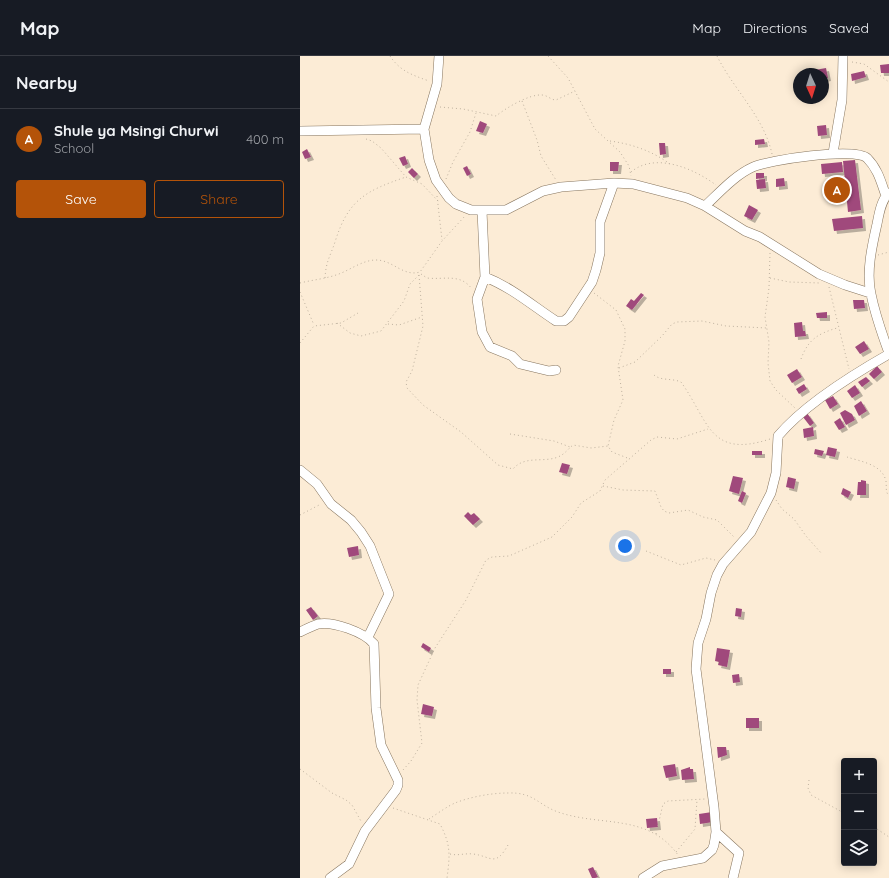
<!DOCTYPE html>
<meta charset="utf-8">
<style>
:root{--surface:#171b24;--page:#20242c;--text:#f1f3f6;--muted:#9ea1a6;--line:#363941;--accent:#b45309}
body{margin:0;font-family:Quicksand,sans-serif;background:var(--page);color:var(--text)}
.controls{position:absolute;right:12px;bottom:12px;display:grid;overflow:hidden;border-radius:4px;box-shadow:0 2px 10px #0003}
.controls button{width:36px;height:36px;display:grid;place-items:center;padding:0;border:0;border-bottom:1px solid var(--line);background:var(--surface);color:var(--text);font:20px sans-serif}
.compass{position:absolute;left:493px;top:12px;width:36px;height:36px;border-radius:50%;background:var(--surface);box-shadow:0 2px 10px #0003;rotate:176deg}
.you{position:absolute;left:325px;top:490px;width:14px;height:14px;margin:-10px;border:3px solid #fff;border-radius:50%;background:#1a73e8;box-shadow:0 0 0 6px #1a73e833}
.badge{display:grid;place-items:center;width:26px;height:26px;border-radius:50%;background:var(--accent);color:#fff;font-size:13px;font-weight:700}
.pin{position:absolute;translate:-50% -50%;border:2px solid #fff;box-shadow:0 1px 4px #0006}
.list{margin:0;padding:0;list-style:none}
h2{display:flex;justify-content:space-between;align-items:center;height:52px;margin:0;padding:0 16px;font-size:17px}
h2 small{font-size:13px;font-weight:400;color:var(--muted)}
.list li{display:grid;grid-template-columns:26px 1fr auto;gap:12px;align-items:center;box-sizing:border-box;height:60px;padding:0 16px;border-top:1px solid var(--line)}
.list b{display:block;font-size:15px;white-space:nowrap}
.list p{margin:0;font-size:13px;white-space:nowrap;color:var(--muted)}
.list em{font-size:13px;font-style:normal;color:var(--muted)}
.actions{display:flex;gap:8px;padding:12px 16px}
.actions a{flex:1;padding:9px 0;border:1px solid var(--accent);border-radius:4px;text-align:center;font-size:14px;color:var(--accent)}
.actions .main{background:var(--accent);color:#fff}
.icon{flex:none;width:22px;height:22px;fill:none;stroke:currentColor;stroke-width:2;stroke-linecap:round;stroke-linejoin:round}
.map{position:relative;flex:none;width:589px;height:822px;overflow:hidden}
header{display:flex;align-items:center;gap:24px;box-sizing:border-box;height:56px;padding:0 20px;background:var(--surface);border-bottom:1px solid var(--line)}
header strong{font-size:19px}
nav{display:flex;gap:22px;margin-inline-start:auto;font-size:14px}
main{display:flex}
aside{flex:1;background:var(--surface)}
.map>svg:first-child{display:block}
.building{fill:#a04a7b;filter:url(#shadow)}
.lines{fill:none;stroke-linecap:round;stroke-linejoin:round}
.minor-casing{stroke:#87755e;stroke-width:10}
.path{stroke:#beb19f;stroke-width:1;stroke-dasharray:1 3;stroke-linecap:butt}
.minor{stroke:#fff;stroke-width:9}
</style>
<header>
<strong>Map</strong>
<nav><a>Map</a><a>Directions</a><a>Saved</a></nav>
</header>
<main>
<aside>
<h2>Nearby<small></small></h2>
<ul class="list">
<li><span class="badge">A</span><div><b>Shule ya Msingi Churwi</b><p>School</p></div><em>400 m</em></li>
</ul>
<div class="actions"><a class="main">Save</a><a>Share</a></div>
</aside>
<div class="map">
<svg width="589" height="822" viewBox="0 0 589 822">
<defs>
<filter id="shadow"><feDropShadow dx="3" dy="3" stdDeviation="0" flood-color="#0004"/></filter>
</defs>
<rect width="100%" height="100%" fill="#fcecd6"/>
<path class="building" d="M589,8V17H581L580,9Z
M526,12L528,22L523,23V18H516L515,14Z
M564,15L566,21L552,25L551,18Z
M180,65L187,68L183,77L176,75Z
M526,69L527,79L518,80L517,70Z
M464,83L465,88L455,89V84Z
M359,87H365L366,98L360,99Z
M7,93L11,101L5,103L2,96Z
M105,100L108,108L103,110L99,102Z
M555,104L561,154L548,156L543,105Z
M310,106H319L318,115H310Z
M542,106L543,116L522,118L521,108Z
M167,110L171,118L167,120L163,112Z
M112,112L118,118L114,122L108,116Z
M456,117H464V122L456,123Z
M484,122L485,130L476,131V123Z
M465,123L466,132L457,133L456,124Z
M449,149L458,154L452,164L444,160Z
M562,160L563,172L534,175L532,163Z
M341,237L344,239L332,254L326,250L331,243L334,245Z
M553,244H564L565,252L554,253Z
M527,256V262H517L516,257Z
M502,266L503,275H505L506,280L495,281L494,267Z
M564,285L569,293L560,298L555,291Z
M577,310L582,316L574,323L569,318Z
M497,313L502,321L492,327L487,319Z
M566,321L570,325L562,331L558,326Z
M504,328L507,333L499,338L496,333Z
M555,329L560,337L552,342L547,335Z
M533,340L538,348L530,353L525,344Z
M561,345L567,355L559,360L554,350Z
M545,354L552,358L555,364L546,369L540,357Z
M507,357L514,367L510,370L503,361Z
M540,362L545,371L539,374L534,366Z
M513,371L514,380L504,382L503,373Z
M528,391L537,393L535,401L526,399Z
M515,393L524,395L522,400L514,398Z
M452,395H462V399H452Z
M262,407L270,409L267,418L259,416Z
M433,420L443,422L439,438L429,435Z
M488,421L496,423L494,433L486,431Z
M561,424L566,425V439H557L558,426H561Z
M543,432L551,436L548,442L541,438Z
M442,435L446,437L442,447L438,445Z
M168,456L171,459L174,457L180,463L173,469L164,460Z
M58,490L59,499L49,501L47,492Z
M11,551L18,560L13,564L6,554Z
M436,552L442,553L441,561L435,560Z
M123,587L131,592L129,596L121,591Z
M417,592L430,594L427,611L418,609L419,606L415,605Z
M363,613H371V618H363Z
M439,618L440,626L433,627L432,619Z
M123,648L134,651L132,660L121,658Z
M446,662H459V672H446Z
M417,691H426L427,699L418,702Z
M375,708L377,720L366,722L363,710Z
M390,711V713H393L394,723L382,724L381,714Z
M412,756L413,766L400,768L399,758Z
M357,762L358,771L347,772L346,763Z
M293,811L298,821L295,822H292L288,813Z"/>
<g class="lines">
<g class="minor-casing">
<path id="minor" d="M139,0L137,28L124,73L129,104L136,124L149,142L156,148L171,154H206L243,135L261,131L314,127L333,128L387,142L405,150L445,175L460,181L519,218L545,229L570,237
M0,75L124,73
M533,97L542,44L543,0
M589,137C581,144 579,158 577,168C572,190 566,216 571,238C575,258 582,278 589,297
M405,150C419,137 435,119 453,111C468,104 555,91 567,102C578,113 581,126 586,140
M182,155L185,221L177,243L182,276L190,291L212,300L220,308L249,315L256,314
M185,221C211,231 233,250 256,265H264L269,261L292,226L296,214L300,197V166L314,127
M0,414L17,428L31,448L51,464L61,476L70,490L89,538L68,581
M0,576C6,573 12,570 18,568C33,565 64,576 74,588L76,652L81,689L98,724V729L96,734L65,775L49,808L30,822
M416,776L439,797L433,822
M343,822L362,810L403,802L412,794L414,789L416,776L414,751L396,613L398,587L406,563L411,537L417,519L423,508L451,476L471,437L476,417L478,380C505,348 552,319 589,298"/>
</g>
<path class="path" d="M90,0C100,15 112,19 129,25
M248,0L268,22L295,73L320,96L329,110L331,120
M417,0C434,34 464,61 472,98
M552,6L564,8L589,26
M222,45L237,84L241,100L256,124
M140,51L163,53L196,60C206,52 229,38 242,39C247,39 251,44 256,44L275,35
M66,83L72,85L81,92L106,121L122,128L138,145H141
M310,85C332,88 352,95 370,108
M331,116C355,96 393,112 416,129
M146,123L153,106L170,76L176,57
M137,140L142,184
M470,197L469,232L465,261L469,286L468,307L470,325L476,334L495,352
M578,199L589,196
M121,218L127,222C145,224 160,217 172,233
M119,219L123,270L112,315L106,326L107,332L123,349L161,376L198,409L213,413C225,399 243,407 258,401C265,398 268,393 273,389L291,392L308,390
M25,222C26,205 30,201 35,186C48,144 65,135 106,121
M470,222L489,226L520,227
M0,227C12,224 24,223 36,219C49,215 62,204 76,204C93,204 103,221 120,216L142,185L165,160
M529,231L549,313
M0,236L14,269
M294,237L316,254L325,273V285L318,310L323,344L314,364L308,390L312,396L330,403
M37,267L50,277L61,280L81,275L104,245L110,228L121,217
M88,268L99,269L122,261
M0,287L14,270L41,267L58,257
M501,303C508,284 517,278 537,272
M319,312L335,306L362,280L372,268L377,266L402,265L426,270L467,272
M354,319C361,325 372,322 381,326C409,365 409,403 470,383
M210,378L254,385L270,391
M547,401C559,405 580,408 585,422C588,429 584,434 589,440
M303,430L323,434L355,435L361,451L364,455L369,457L388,454L403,461L417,464L435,482
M476,444L482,453L494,463L506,480L522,498
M0,459L21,448
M346,495L381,509L406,502L415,504
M0,713L32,737L46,744L52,749L62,767
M103,714L111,705L122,687L117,644L118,629L135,592L166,544L186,504L192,501L209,500L252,481L272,461L281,447L300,435L305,424L351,384L357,381L377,383L408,373
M509,724L508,732L511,739L544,757
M93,752L140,768C151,789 150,799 147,822
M129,763C137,758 146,751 155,747C170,741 191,737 208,737C234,736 238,749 258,756C301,771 348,757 378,799
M574,771L589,781
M356,778L363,748L368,745L405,743
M376,796L395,773L397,744
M150,798C158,800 165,797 173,798C191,800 195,812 208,789"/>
<use href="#minor" class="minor"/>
</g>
</svg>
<div class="controls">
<button>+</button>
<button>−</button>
<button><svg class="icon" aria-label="layers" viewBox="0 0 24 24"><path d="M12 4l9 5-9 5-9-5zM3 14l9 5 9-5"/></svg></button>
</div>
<svg class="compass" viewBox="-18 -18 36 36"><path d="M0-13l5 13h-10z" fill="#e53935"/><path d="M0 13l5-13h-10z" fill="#9ea1a6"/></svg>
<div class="you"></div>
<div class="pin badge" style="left:537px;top:134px">A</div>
</div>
</main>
